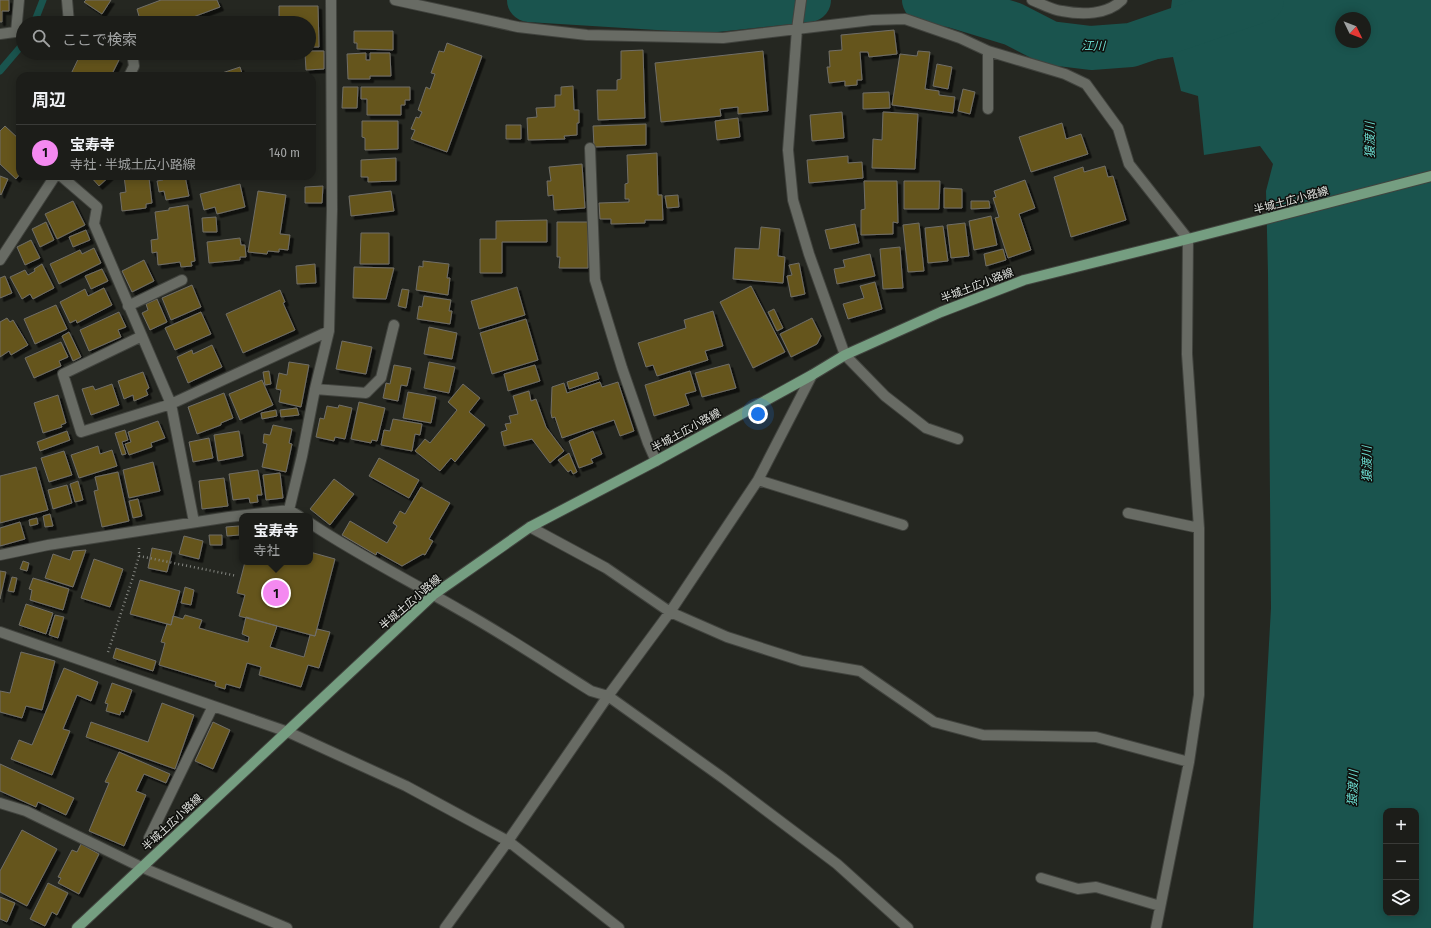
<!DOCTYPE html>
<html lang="ja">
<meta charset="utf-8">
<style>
:root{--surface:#1c1d19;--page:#292a26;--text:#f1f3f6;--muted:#a0a2a2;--line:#3a3b38;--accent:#f489f0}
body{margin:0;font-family:"Fira Sans Condensed","Noto Sans JP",sans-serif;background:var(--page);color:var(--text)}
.controls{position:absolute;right:12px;bottom:12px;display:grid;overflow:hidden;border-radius:8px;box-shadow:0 2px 10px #0003}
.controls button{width:36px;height:36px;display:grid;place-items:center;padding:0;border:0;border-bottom:1px solid var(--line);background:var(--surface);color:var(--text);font:20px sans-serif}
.compass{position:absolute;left:1335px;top:12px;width:36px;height:36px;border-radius:50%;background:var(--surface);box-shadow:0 2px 10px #0003;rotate:133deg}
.you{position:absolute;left:758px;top:414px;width:14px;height:14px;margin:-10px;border:3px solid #fff;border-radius:50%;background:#1a73e8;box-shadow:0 0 0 6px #1a73e833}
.badge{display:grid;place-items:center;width:26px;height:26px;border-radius:50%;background:var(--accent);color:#111;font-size:13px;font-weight:700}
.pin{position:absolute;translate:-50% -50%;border:2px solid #fff;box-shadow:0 1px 4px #0006}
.popup{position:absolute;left:239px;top:513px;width:74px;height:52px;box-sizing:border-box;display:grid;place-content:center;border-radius:8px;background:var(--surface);filter:drop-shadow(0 1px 3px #0005);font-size:13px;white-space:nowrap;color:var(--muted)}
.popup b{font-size:15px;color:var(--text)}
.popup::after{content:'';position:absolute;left:50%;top:100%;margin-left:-8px;border:8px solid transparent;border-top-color:var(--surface)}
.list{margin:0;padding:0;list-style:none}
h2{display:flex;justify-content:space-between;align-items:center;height:52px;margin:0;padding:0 16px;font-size:17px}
h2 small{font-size:13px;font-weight:400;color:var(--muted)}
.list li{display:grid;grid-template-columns:26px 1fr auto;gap:12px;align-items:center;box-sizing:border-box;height:56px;padding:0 16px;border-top:1px solid var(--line)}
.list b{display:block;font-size:15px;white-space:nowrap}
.list p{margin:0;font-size:13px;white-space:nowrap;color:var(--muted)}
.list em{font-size:13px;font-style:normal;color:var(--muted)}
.icon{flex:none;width:22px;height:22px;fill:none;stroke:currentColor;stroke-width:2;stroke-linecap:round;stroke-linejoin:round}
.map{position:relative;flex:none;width:1431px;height:928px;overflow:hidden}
.search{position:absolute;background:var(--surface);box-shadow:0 2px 10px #0003;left:16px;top:16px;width:300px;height:44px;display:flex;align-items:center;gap:10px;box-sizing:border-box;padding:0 14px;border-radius:22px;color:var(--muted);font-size:15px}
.panel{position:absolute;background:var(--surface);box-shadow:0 2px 10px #0003;left:16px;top:72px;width:300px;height:108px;border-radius:12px}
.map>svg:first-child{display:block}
.water{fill:#1a544e;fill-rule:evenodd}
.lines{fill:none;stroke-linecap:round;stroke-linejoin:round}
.stream{stroke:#1a544e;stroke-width:7}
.river{stroke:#1a544e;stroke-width:44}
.building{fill:#65551f;stroke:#706e67;filter:url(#shadow)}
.minor-casing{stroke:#41433e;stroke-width:12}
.major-casing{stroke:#41433e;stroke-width:12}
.path{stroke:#858782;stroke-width:2.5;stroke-dasharray:1 3;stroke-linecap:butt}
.minor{stroke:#686b64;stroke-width:10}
.major{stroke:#759e81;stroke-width:10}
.labels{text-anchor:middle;stroke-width:3;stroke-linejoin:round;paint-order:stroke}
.street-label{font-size:11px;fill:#e1e3df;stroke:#0f100d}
.water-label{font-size:12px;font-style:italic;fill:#6cddd1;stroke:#0f100d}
</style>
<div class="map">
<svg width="1431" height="928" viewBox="0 0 1431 928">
<defs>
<filter id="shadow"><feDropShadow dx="3.5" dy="3.5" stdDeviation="0" flood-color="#0009"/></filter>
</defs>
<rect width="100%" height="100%" fill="#252721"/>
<path class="water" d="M1172,0H1431V928H1253L1271,608L1268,273L1266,191L1273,164L1260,146L1204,155L1198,96L1181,91L1173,57L1151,60L1146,20L1170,15ZM1341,18H1365V42H1341ZM1386,811H1416V913H1386Z"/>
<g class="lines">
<path class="stream" d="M34,23L43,0
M0,71L23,44"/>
<path class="river" d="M529,0L706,11L809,0
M924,0L954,6L1013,24L1050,43L1091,48L1131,45L1262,0"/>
</g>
<path class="building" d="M0,0H9V11H2V22H0Z
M86,0H111L102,14L84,2Z
M161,0H217L220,7L177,23H132L140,20L137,9Z
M279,6H318L319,47H309V23H289V18H279Z
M894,30L897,54L869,57L868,52H860L862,80H857V85L845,86V81L829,83L827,67H830L829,51L842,50L841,35Z
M354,31H393V50L357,49V43H354Z
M447,43L482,56L447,152L411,139L415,130L411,129L416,117L419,118L422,112L418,110L426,87L430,89L435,74L431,73L439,51L444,52Z
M643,50L645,118L598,120L597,90H617V80L621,79V51Z
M309,51H324V69L306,70L305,53H309Z
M763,51L768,111L738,114V107L720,109L721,116L661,122L655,63Z
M918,51L930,52L925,89L939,91V95L955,97L953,113L892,105L900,54L917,56Z
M81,53H106L119,60L111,76H70Z
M366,53V60H370V53H390L391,76H370V79H348L347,54Z
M937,64L952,67L948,89L933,86Z
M240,67L243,76H213Z
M573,86L574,110H579V123H577V135L564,136L565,139L528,140L527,118L537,117L536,108L555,107V95H561V87Z
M343,87H358L357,108H342Z
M361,87H410V100H405V105H401V115H367V99H361Z
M963,89L975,92L970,114L958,111Z
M889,92L890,108L863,109V93Z
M842,112L844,138L812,141L810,115Z
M883,112L918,114L915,169L872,168L873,139L882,140Z
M738,118L740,137L717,140L715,121Z
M362,121H398V149L365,150V138L362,137Z
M1062,123L1066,139L1081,134L1088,154L1031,172L1019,137Z
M646,124V145L594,147L593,126Z
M506,125H521V139H506Z
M5,126L20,140V174L16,179L0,164V131Z
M657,153L658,195H662L663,220H645V223L611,224V219H600L599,203L629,202V199H625V184L628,183L627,155Z
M848,156V163L862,162L863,178L809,183L807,160Z
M396,158V181L368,182V177H361V160Z
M582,164L585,208L554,210L553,195L548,196L547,181H551L549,167Z
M1105,166L1108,177L1113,176L1126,220L1071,237L1054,177L1083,167L1084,172Z
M0,176L8,179L1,195L0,194Z
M90,176H110L99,186Z
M124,176H143L144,179L149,178L152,203L146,204V208L122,211L120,193L126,192Z
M163,176H185L189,196L166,200L164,191L159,192L157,181L163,180Z
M1025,180L1035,208L1019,214L1031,250L1008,258L995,218L999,217L993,198L996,197L994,191Z
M864,181H897L898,223L893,222V234L861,235V210L865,209Z
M904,181H940L939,209H904Z
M240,184L245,207L217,214L215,207L204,210L200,194Z
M323,186L322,203H305V187Z
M944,188L962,189V208H944Z
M258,191L286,195L280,234L290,235L288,250L279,249V252L268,251L267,254L248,252Z
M391,191L394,211L351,216L349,196Z
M678,195L679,207L667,208L665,196Z
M73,201L85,225L57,239L45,214Z
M971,201H989L990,208L971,209Z
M188,205L195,261L191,262L192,266L181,267L180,262L158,265L157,252L152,253L151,240L158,239L155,212L169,210V208Z
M991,216L997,245L974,250L969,221Z
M216,217L217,232H203L202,218Z
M547,220V242H502V273H480V239H496V221Z
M46,222L54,240L40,247L32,229Z
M557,222H588V268H559L560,257H557Z
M919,223L924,271L908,272L903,225Z
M965,223L969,256L951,258L947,225Z
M855,224L859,243L830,249L825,230Z
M943,226L948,261L928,263L925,228Z
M761,227L780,229L778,256L785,257L783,283L733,279L735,248L759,249Z
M86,230L90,240L73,247L69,237Z
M361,233H389V264H360Z
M240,238L241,245H245L246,257H240V260L209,263L207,242Z
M31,240L40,258L25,265L17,247Z
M900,247L903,288L883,289L880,249Z
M94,248L101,263L59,284L50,264L80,250L82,254Z
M1003,249L1006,260L986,266L984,254Z
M870,254L875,276L837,284L834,269L845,267L843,260Z
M144,260L154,281L132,292L122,271Z
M423,261L449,264L447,278H450L448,295L416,290L419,266L423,267Z
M799,263L805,294L791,297L787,276L792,275L789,265Z
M42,264L54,288L33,299L30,294L22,299L10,277L25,270L28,275L35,271L34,269Z
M315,264L316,283L297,284L296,266Z
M354,267L394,268L386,299L353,298Z
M102,269L108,281L91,289L85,276Z
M5,276L12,293L0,298V278Z
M875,282L882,309L848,319L843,304L864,298L860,286Z
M192,285L201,307L171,320L162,298Z
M751,286L785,352L753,368L720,302Z
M517,287L525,315L479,329L471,301Z
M104,288L112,305L77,323L76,320L70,323L60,302L85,289L88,296Z
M402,289L409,290L406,308L398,306Z
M280,290L285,302L283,303L295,330L243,353L226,314Z
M424,296L451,300L449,311H452L450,324L417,319L419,306L422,307Z
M157,299L167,322L150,330L142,313L148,310L146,304Z
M56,305L67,329L35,344L24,319Z
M774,309L783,328L777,331L768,312Z
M713,311L723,346L705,351L708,360L657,376L653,365L646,367L638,343L686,328L684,320Z
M119,312L126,327L118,330L121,337L89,351L80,330Z
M201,312L211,334L175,350L165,328Z
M7,318L10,322L13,320L28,345L11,355L9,351L0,357V322Z
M812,318L821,336L817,344L791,357L780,334Z
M526,319L538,360L492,374L480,333Z
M429,327L457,333L452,359L424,354Z
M69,332L81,357L73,361L62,336Z
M342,341L372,347L366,374L336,369Z
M61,342L68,357L59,361L61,366L34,378L25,358Z
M212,345L222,367L188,383L177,357L192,350L193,354Z
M289,362L309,365L301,407L279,402L281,390L276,389L279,373L287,375Z
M429,362L455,367L449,393L424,388Z
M729,364L736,388L702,397L695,373Z
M394,365L411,368L407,386L401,385L398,401L383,398L386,383L390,384Z
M535,365L540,381L508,391L504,374Z
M269,371L271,384L265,385L263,372Z
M690,371L696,391L685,394L689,405L654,416L645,385Z
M143,372L149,388L146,390L148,395L134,401L133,395L124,399L118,381Z
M597,372L599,379L569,389L567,382Z
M262,380L273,405L240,420L229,394Z
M600,382L602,387L618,382L634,431L620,436L614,420L562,438L555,417L552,418L551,413L552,387L564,383L567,393Z
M112,384L119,405L91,415L82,389L93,386L95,390Z
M463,384L480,398L469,412L485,425L455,462L451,458L440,471L415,451L425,439L430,443L457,410L448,402Z
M529,391L531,401L536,399L546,427L564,451L550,463L532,439L504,446L501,432L507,430L505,424L511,423L509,416L518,414L513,396Z
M408,392L436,397L431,423L403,418Z
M224,393L233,418L221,423V425L197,434L188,407Z
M58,395L66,423L61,425L62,427L43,433L34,403Z
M359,402L385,408L377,441L372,440L371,443L351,439Z
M339,405L352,408L345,439L335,437L334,441L316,437L320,418L324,419L327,406L338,408Z
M297,408L299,415L281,417L280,410Z
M276,410L277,416L262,419L261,413Z
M393,419L422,424L420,435L415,434L412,451L381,445L384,430L390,431Z
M158,421L165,438L151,443L152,447L129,455L125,444L131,442L128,432Z
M273,425L292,429L289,443L292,444L286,472L262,467L267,444L263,443L264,434L270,435Z
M125,430L128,440L122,442L126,454L122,455L115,433Z
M67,431L70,440L40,451L37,442Z
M239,431L243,456L218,461L214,435Z
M593,431L602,454L591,459L593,463L579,468L569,441Z
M209,438L213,458L193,462L189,442Z
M98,446L100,454L112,450L117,466L79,478L71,455Z
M64,451L72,475L49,482L41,458Z
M569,453L577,472L573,474L571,470L568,472L558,460Z
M379,458L419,480L409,498L369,476Z
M153,462L160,491L129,498L123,470Z
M36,467L48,510L0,523V476Z
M258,470L262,495H257L258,502L250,503L249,498L233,500L229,474Z
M118,472L129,521L102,527L94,491L98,490L95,477Z
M280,473L283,498L266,500L263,475Z
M224,478L228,506L202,509L199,481Z
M334,479L354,494L330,525L310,509Z
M78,481L83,500L75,502L70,484Z
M67,485L72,503L53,509L48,490Z
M421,487L450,503L429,539L433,541L425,555L423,554L402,566L377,552L376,555L342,535L350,521L387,543L397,526L393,523L400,511L405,514Z
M138,499L142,516L133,518L129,501Z
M50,514L53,526L45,527L43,516Z
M37,518L38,524L30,526L29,520Z
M20,522L25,539L0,546V528Z
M239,526V535L227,536L226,527Z
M209,535H222V545H210Z
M184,536L203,541L199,559L179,554Z
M152,548L172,552L167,572L148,568Z
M86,550L73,587L45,578L53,554L70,560L73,551Z
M310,552L335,559L315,636L239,616L245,595L237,593L245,562H310Z
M94,559L123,569L110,607L81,598Z
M23,561L29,563L27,571L20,569Z
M0,571L6,572L0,599Z
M12,577L17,578L14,592L8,591Z
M33,578L69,589L63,610L30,600L32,590L29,589Z
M140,580L180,591L171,625L130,614Z
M185,587L194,590L191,605L181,603Z
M26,604L53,613L46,634L19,625Z
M55,615L64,617L58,638L49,635Z
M185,615L202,620L199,628L248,642L249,637L242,634L246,617L277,626L270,647L304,657L310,635L315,636L317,629L330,632L319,668L308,665L301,687L259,675L261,667L247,663L240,688L226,684L225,689L215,686L216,682L159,665L165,643L161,642L167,624L171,625L173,616L183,619Z
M116,648L156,661L153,671L113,658Z
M21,652L55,661L42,710L26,706L22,718L0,712V691L10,693Z
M64,668L98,682L91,701L77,695L63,729L70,731L52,775L11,759L19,740L32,745Z
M112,683L132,690L124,712L121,711L120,715L106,711L108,704L105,703Z
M162,703L194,715L175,769L86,737L91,722L148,742Z
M213,722L230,730L213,769L195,761Z
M119,752L170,774L166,783L144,774L136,791L146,795L124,846L89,831L109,783L105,782Z
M0,764L74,798L66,815L38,802L36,807L0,791Z
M22,830L57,849L27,906L0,892V871Z
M81,844L99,854L79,894L58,883L61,878L58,877L72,850L77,852Z
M48,883L68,893L57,915L52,912L45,926L30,919Z
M0,897L15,903L7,922L0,919Z"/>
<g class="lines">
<g class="minor-casing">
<path id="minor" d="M67,0L69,23
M395,0L518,27L587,35L723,38L872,20L905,19L960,38L988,51L1065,74L1086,84L1118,128L1129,164L1188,239L1187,354L1199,528V695L1189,762L1156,928
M801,0L797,29L788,150L793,200L809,254L840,341L845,355L885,396L926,428L958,439
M1032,0C1042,4 1052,10 1062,11C1082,15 1107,15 1122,0
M16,32L19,0
M0,34L22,31
M988,51V109
M129,76L134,66L132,53
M590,148L595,280L622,368L648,443L656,461
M61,176L97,207L94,224L171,404L194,522
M0,260L55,176
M128,306L182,280
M142,336L63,374L81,432L171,404L329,331
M315,389L366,393L381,378L394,325
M758,480L903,525
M289,510L302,456L315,389L329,331L332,209L331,0
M1128,513L1199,528
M310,523C358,555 410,581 460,610C505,635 548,664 591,691L608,696L723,778L837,864L908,928
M530,527L606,568L670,612L727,637L802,661L860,671L934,722L983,735L1096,737L1189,762
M0,555L48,545L229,517L289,510L299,516
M0,632L288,732L406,786L508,841L619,928
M0,803L26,811L141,867L287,928
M149,838L213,706
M1041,878L1078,889L1096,887L1160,906
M445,928L508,841L608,696L670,612L758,480L812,375"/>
</g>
<g class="major-casing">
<path id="major" d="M77,928L433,595L530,527L656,461L812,375L845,355L941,312L1024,280L1188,239L1431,176"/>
</g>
<path class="path" d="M139,556L237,576
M108,652L132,580L139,556V548"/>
<use href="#minor" class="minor"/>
<use href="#major" class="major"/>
</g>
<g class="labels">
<g class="street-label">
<text transform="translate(1291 200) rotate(-15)" y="4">半城土広小路線</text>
<text transform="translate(977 285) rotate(-21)" y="4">半城土広小路線</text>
<text transform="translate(686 430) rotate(-29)" y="4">半城土広小路線</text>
<text transform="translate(410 602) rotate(-41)" y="4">半城土広小路線</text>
<text transform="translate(172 822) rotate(-43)" y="4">半城土広小路線</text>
</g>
<g class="water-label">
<text transform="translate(1093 46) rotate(1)" y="4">江川</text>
<text transform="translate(1370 140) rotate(-90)" y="4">猿渡川</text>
<text transform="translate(1367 464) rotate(-90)" y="4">猿渡川</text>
<text transform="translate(1353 788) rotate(-87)" y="4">猿渡川</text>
</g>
</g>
</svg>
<div class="controls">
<button>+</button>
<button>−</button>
<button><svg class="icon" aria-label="layers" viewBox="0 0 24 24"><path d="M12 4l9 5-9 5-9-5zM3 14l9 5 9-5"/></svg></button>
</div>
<svg class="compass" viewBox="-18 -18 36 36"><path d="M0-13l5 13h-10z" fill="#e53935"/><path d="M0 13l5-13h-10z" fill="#a0a2a2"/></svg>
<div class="you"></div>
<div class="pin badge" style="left:276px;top:593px">1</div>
<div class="popup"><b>宝寿寺</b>寺社</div>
<div class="search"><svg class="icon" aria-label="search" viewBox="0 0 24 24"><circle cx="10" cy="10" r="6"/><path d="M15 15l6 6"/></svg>ここで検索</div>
<section class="panel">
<h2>周辺<small></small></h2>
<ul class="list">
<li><span class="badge">1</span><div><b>宝寿寺</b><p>寺社 · 半城土広小路線</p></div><em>140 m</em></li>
</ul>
</section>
</div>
